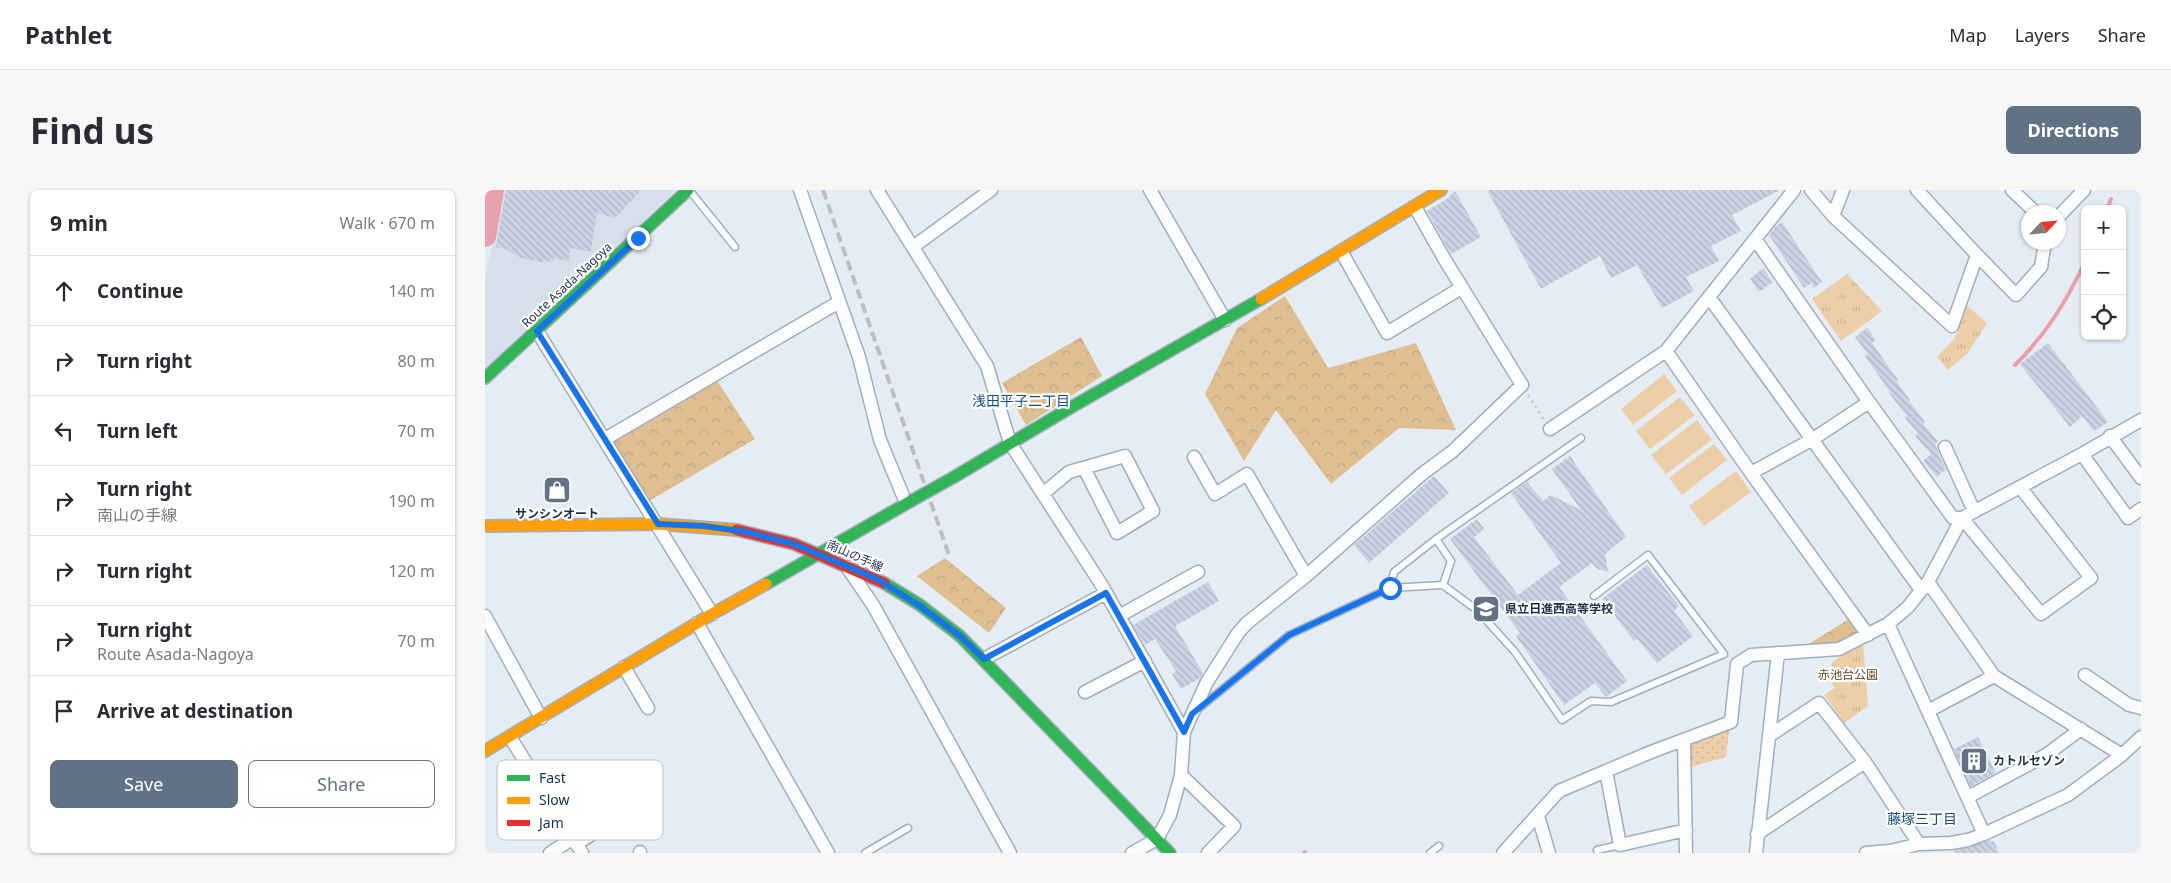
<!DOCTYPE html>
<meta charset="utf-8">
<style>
:root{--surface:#fff;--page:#f7f7f7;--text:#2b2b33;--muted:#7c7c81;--line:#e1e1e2;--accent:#617284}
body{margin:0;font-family:"Noto Sans","Noto Sans JP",sans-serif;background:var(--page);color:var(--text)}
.controls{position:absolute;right:15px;top:15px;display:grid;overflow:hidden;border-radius:8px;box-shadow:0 1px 4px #0004}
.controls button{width:45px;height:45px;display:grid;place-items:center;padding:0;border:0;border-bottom:1px solid var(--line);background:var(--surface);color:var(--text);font:25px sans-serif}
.compass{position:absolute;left:1536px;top:15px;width:45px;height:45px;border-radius:50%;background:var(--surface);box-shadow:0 1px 4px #0004;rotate:64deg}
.stop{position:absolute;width:15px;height:15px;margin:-11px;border:4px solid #1a73e8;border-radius:50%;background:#fff}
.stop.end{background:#1a73e8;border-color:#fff;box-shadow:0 1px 5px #0008}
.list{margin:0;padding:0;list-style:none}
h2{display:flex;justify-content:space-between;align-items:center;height:65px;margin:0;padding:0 20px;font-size:21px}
h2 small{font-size:16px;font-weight:400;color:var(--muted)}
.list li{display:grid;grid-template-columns:32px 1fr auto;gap:15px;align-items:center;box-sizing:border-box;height:70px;padding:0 20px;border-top:1px solid var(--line)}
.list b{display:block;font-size:19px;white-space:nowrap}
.list p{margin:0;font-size:16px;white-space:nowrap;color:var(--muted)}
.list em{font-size:16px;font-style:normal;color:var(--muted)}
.actions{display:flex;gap:10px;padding:15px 20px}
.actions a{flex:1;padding:11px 0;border:1px solid var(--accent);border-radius:8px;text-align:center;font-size:18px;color:var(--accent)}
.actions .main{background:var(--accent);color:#fff}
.icon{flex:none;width:28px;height:28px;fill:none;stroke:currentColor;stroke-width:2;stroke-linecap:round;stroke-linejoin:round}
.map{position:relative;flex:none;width:1656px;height:663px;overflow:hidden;border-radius:8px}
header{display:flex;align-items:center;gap:30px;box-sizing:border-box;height:70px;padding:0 25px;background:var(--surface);border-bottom:1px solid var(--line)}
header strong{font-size:24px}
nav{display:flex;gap:28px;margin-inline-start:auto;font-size:18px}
.intro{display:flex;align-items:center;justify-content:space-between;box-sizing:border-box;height:120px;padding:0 30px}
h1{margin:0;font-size:35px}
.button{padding:12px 22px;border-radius:8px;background:var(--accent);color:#fff;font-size:18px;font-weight:700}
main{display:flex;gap:30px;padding:0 30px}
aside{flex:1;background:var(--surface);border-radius:8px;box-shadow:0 1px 4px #0004}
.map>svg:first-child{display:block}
.built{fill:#d6e0eb}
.grass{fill:url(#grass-dots)}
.forest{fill:url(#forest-crowns)}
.park{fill:url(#park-tufts)}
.garden{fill:#eccfa9}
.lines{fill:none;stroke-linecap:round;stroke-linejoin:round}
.stream{stroke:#e7a0ac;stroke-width:4}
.river{stroke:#e7a0ac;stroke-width:22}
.building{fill:url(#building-back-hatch)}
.lane-casing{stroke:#a1aebd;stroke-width:9}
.street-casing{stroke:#a1aebd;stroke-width:15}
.fast-casing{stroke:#a1aebd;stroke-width:14}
.slow-casing{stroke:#a1aebd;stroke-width:14}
.jam-casing{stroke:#a1aebd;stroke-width:14}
.path{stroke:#c5cbd0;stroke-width:2.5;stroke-dasharray:2.5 4;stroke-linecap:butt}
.lane{stroke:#fbfcfd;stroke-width:6}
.street{stroke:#fbfcfd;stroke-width:12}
.fast{stroke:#30b455;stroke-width:11}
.slow{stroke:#ff9f0a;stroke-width:11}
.jam{stroke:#e5322d;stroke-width:11}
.rail{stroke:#bcbfc3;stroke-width:4;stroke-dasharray:10 5;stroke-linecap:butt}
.fast-bridge-casing{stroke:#a1aebd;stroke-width:14;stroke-linecap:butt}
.fast-bridge{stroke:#30b455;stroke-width:11}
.route{stroke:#1a73e8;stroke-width:6}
.labels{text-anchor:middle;stroke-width:4.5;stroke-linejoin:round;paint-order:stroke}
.street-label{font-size:12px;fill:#193049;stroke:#fff}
.poi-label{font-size:12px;font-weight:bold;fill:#193049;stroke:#fff;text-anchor:start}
.park-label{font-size:12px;fill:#644925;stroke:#fff}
.neighbourhood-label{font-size:14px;fill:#154d84;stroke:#fff}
.key{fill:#fff;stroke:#bac1c8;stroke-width:1}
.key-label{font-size:14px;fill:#193049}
</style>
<header>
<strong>Pathlet</strong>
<nav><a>Map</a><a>Layers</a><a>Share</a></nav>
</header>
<div class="intro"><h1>Find us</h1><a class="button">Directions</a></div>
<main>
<aside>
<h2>9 min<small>Walk · 670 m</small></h2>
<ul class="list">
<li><svg class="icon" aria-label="ahead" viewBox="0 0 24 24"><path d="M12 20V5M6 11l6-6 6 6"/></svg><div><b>Continue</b></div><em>140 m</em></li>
<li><svg class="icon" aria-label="right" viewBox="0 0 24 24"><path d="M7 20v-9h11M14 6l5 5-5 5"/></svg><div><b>Turn right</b></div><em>80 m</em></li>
<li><svg class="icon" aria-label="left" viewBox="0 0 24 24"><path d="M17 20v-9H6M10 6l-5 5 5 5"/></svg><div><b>Turn left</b></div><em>70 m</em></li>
<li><svg class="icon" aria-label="right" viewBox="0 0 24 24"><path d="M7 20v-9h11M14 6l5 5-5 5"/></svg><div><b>Turn right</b><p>南山の手線</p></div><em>190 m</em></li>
<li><svg class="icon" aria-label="right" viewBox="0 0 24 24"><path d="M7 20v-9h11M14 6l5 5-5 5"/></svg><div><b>Turn right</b></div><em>120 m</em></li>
<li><svg class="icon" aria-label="right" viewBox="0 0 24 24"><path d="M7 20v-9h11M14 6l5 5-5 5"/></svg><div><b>Turn right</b><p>Route Asada-Nagoya</p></div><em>70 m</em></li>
<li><svg class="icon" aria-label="arrive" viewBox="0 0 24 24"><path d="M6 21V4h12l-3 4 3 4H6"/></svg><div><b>Arrive at destination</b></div></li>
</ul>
<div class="actions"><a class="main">Save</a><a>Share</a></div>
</aside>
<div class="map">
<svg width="1656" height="663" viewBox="0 0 1656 663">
<defs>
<pattern id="grass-dots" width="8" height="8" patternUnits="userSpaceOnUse" patternTransform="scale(1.25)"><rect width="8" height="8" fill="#eccfa9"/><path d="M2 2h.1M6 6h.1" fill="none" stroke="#cab293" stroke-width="1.8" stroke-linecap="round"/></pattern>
<pattern id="forest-crowns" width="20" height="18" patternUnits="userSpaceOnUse" patternTransform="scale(1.25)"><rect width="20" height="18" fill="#dfbf92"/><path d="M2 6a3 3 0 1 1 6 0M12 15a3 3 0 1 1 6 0" fill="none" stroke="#bfa47f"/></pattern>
<pattern id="park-tufts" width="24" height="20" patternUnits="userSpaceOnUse" patternTransform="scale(1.25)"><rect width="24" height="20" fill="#eccfa9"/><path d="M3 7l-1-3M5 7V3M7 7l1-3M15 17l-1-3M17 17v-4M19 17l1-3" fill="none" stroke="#cab293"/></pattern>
<pattern id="building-back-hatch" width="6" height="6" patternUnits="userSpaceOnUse" patternTransform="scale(1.25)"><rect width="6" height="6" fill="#cbd2e3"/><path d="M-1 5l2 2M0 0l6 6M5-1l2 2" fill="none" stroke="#aeb5c4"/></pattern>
</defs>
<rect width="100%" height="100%" fill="#e6ecf3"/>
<path class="built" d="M17,0H191L0,178V90Z"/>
<path class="grass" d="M1245,534L1241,567L1202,578V552Z"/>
<path class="forest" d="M800,106L843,178L931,153L971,240L914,238L846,294L791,220L759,271L720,204L752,138Z
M596,147L617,186L541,235L517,193Z
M231,189L270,249L164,311L129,255L130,248Z
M460,368L521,418L504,443L432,386Z
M1364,429L1375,443L1354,453L1322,455Z"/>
<path class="park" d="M1362,84L1397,121L1356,151L1327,109Z
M1482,116L1502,133L1482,164L1463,180L1452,167L1470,148Z
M1378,453L1383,516L1359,533L1339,505L1350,498L1345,491L1347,472Z"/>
<path class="garden" d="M1179,184L1192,201L1148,235L1136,219Z
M1195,207L1210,225L1165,259L1151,241Z
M1212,230L1227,250L1181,284L1166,265Z
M1229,254L1242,270L1197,305L1184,288Z
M1251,281L1266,302L1219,336L1204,316Z"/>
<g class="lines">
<path class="stream" d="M1622,19L1626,9
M1530,175C1562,143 1581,112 1600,72
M819,663L820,662"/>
<path class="river" d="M0,46L8,0"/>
</g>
<path class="building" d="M21,0H156L130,28L112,23L106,62L85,58L84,71L69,68L67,71L57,72L35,68L21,59L11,57Z
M1002,0H1295L1247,25L1256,41L1226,56L1234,71L1201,87L1209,101L1177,118L1152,75L1126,88L1115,66L1056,99Z
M970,1L996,47L966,64L942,21L962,9Z
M1297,32L1337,92L1329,98L1326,93L1319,98L1284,45L1290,37Z
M1278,78L1288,92L1274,102L1265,89Z
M1382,138L1391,150L1387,153L1413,190L1411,191L1425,210L1424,211L1440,232L1438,234L1453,251L1450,254L1462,283L1460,280L1452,287L1438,271L1446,264L1430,246L1433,244L1420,228L1422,226L1404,203L1405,202L1380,166L1383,164L1370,147Z
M1563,153L1623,232L1609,241L1597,226L1585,237L1535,174Z
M1085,266L1141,347L1120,364L1123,382L1112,379L1107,373L1074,397L1142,491L1121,507L1110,493L1079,515L1031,446L1035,443L965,349L992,329L999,339L989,347L1033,405L1076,373L1026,303L1042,292L1058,311L1066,305L1096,320L1067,279Z
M949,286L964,303L884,373L869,355Z
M1162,375L1194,416L1189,421L1208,446L1172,473L1152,449L1149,451L1117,409Z
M723,392L734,411L690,436L718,483L715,488L696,499L687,484L691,481L670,449L660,455L648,435Z
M1493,547L1511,583L1486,596L1469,559Z
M1505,650L1506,652L1509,651L1514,663H1470L1469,661Z"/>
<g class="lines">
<g class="lane-casing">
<path id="lane" d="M205,1L250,57
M951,349L966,371L958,395
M905,398L909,382L951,349L1096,248
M712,520L804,445L905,398L958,395L992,420L1030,462L1077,530L1106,511L1126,512L1239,464L1163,365L1109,406
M1112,660L1135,655
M380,663L423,638
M945,663L954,656"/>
</g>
<g class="street-casing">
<path id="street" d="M315,0L374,167L395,250L421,313
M392,0L502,176L525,253L616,394L699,542
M665,0L740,130
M1326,0L1348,26L1467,136L1492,65L1432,0
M1527,0L1550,22
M1348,26L1358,0
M1574,26L1599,0
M1270,49L1384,212L1468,328H1477L1556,424L1606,388L1535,297
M428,57L506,0
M856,61L902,143L976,98
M1492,65L1531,105L1556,77L1560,52
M1224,107L1436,400
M52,141L227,424
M1181,161L1266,283L1383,445
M1065,239L1181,161L1309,0
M1625,246L1656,288
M120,249L354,112
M1460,257L1489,321
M1597,264L1643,328L1656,319
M709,267L730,304L762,284L821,386
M1266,283L1328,249L1384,212
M559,303L584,282L640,266L668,321L632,343L599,278
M362,377L388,415L525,663
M1443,392L1509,486L1637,565
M0,426L56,528
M634,426L713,382
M212,433L343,663
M1403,434L1499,644
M499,469L621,403
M139,477L163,518
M1600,485L1644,515L1656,518
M600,502L660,471
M1443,521L1509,486
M1284,546L1293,463
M25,547L97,663
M1199,550L1201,663
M1121,581L1135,655L1201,640
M696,585L749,636L723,663
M145,599L155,615
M1483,607L1561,565L1596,539
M1053,626L1064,663
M1272,644L1380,572
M91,654L167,607
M155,662V663
M65,663L87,649
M647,663L672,649L685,625L696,585L699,542L722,492L753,443L762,433L821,386L937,284L968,261L1037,195L960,70L930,17
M1018,663L1074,601L1166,562L1246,532L1252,474L1266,465L1354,459L1403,434L1423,417L1443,392L1477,328L1597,264L1656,230
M1271,663L1284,546L1334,513L1380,572L1434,654
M1381,663L1405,661L1434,654L1466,653L1483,650L1499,644L1583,605L1637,565L1656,547"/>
</g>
<g class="fast-casing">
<path id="fast" d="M0,188L203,0
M469,287L590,215L776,109
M399,393L435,415L475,446L685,663
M281,394L426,311"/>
</g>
<g class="slow-casing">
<path id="slow" d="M776,109L956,0
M0,336L173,334L252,340
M0,561L227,424L281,394"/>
</g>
<g class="jam-casing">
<path id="jam" d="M252,340L309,354L399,393"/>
</g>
<path class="path" d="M1043,205L1059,230"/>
<use href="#lane" class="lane"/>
<use href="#street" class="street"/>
<use href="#fast" class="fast"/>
<use href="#slow" class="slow"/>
<use href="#jam" class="jam"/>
<path class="rail" d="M338,0L465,368"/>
<g class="fast-bridge-casing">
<path id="fast-bridge" d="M426,311L469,287"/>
</g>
<use href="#fast-bridge" class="fast-bridge"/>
</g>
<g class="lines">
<path class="route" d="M153,48L52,141L173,334L219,336L262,342L309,354L392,389L435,416L475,446L499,469L621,403L699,542L707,524L804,445L905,398"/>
</g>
<defs>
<g id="shop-square" transform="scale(1.4375)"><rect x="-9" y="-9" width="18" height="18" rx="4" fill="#617284" stroke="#fff"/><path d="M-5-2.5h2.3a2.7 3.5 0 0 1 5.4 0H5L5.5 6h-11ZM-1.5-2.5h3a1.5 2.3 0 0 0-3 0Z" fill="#fff"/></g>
<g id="school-square" transform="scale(1.4375)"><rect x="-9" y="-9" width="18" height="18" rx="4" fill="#617284" stroke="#fff"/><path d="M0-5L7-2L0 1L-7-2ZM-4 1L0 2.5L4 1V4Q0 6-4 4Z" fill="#fff"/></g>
<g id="building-square" transform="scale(1.4375)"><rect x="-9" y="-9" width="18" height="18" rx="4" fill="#617284" stroke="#fff"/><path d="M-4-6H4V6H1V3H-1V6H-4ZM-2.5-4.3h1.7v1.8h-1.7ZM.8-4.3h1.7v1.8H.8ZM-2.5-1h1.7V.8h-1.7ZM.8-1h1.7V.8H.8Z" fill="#fff"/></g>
</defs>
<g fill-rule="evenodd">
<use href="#shop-square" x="72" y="300"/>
<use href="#school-square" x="1001" y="419"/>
<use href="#building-square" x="1489" y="571"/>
</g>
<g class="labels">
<g class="street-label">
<text transform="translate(82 95) rotate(-43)" y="4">Route Asada-Nagoya</text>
<text transform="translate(370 366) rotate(24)" y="4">南山の手線</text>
</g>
<g class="poi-label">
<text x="72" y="328" text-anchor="middle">サンシンオート</text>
<text x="1020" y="423">県立日進西高等学校</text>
<text x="1508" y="575">カトルセゾン</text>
</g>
<g class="park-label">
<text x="1363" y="489">赤池台公園</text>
</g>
<g class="neighbourhood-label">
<text x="536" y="216">浅田平子二丁目</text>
<text x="1437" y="634">藤塚三丁目</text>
</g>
</g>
<rect x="12" y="570" width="166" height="80" rx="8" class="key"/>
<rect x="22" y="585" width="23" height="6" fill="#30b455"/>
<rect x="22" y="607" width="23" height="7" fill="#ff9f0a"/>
<rect x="22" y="630" width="23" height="6" fill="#e5322d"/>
<g class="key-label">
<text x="54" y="593">Fast</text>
<text x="54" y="615">Slow</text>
<text x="54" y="638">Jam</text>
</g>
</svg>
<div class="controls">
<button>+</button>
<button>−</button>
<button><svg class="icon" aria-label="locate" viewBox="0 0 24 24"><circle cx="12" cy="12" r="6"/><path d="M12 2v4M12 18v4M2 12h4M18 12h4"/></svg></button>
</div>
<svg class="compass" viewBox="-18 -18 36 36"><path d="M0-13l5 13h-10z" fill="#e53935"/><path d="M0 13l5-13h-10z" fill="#7c7c81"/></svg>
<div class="stop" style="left:905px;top:398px"></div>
<div class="stop end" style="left:153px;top:48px"></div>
</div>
</main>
